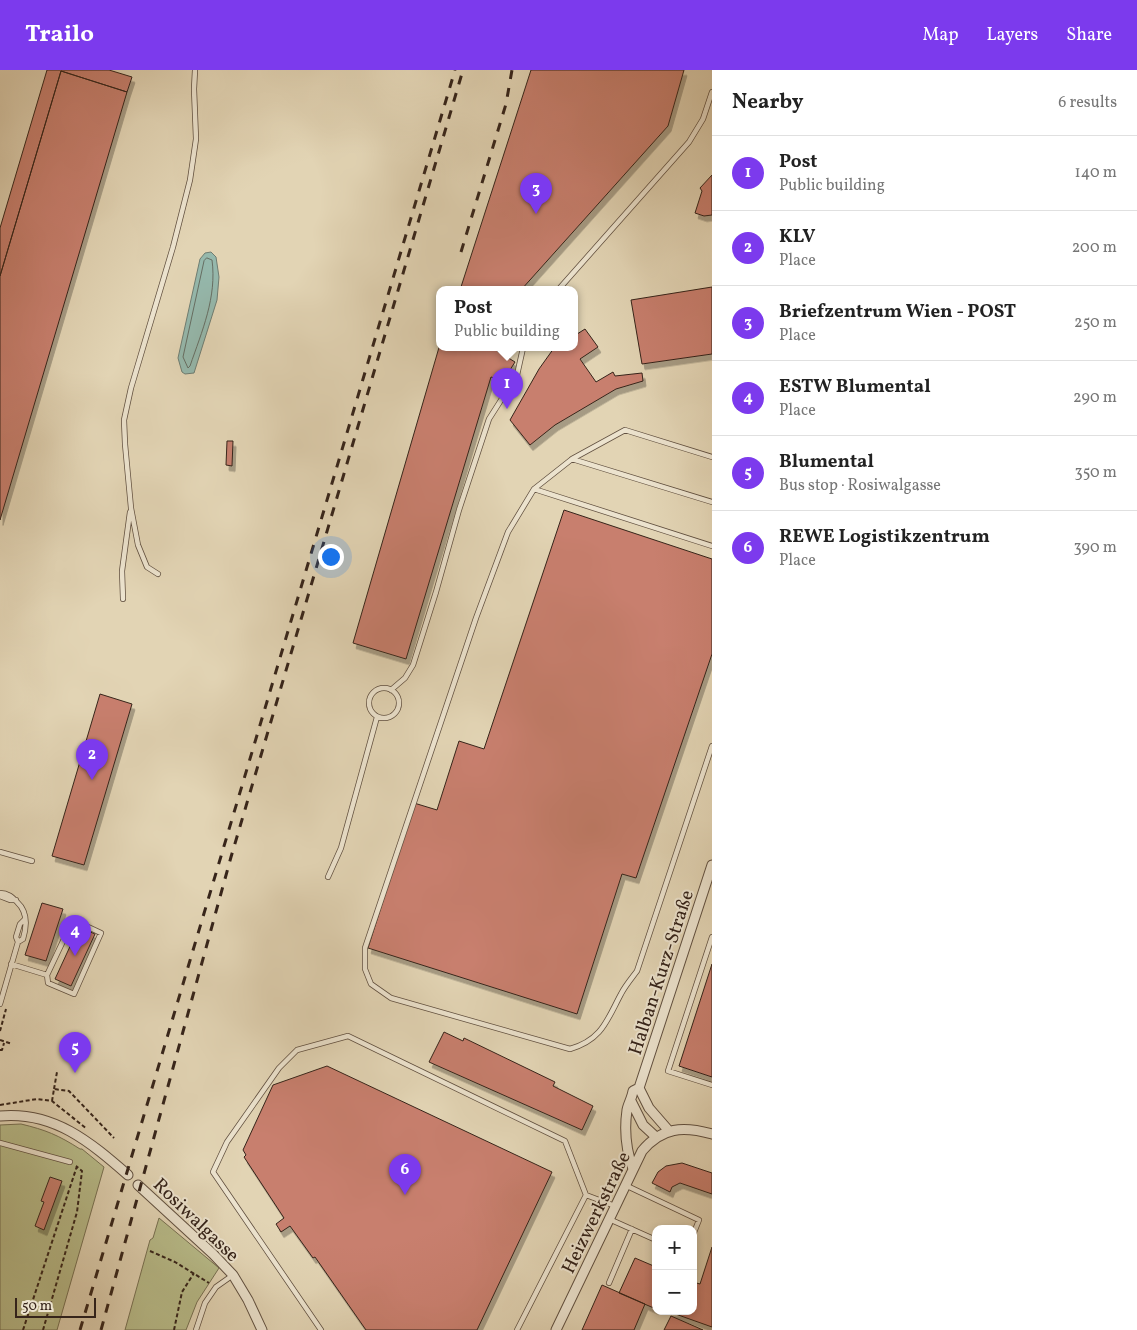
<!DOCTYPE html>
<meta charset="utf-8">
<style>
:root{--surface:#fff;--page:#f2f2f2;--text:#222;--muted:#767676;--line:#e0e0e0;--accent:#7c3aed}
body{margin:0;font-family:Vollkorn,serif;background:var(--page);color:var(--text)}
.controls{position:absolute;right:15px;bottom:15px;display:grid;overflow:hidden;border-radius:10px;box-shadow:0 2px 8px #0003}
.controls button{width:45px;height:45px;display:grid;place-items:center;padding:0;border:0;border-bottom:1px solid var(--line);background:var(--surface);color:var(--text);font:25px sans-serif}
.scale{position:absolute;left:15px;bottom:12px;width:81px;box-sizing:border-box;padding-left:5px;border:2px solid #36241a;border-top:0;font-size:14px;line-height:18px;white-space:nowrap;color:#36241a;-webkit-text-stroke:4px #ece3ce;paint-order:stroke}
.you{position:absolute;left:330px;top:486px;width:18px;height:18px;margin:-12px;border:4px solid #fff;border-radius:50%;background:#1a73e8;box-shadow:0 0 0 8px #1a73e833}
.badge{display:grid;place-items:center;width:32px;height:32px;border-radius:50%;background:var(--accent);color:#fff;font-size:16px;font-weight:700}
.pin{position:absolute;translate:-50% -41px;filter:drop-shadow(0 1px 2px #0008)}
.pin::after{content:'';position:absolute;top:26px;width:18px;height:15px;background:inherit;clip-path:polygon(0 0,100% 0,50% 100%)}
.popup{position:absolute;left:436px;top:216px;width:142px;height:65px;box-sizing:border-box;display:grid;place-content:center;border-radius:10px;background:var(--surface);filter:drop-shadow(0 1px 4px #0005);font-size:16px;white-space:nowrap;color:var(--muted)}
.popup b{font-size:19px;color:var(--text)}
.popup::after{content:'';position:absolute;left:50%;top:100%;margin-left:-10px;border:10px solid transparent;border-top-color:var(--surface)}
.list{margin:0;padding:0;list-style:none}
h2{display:flex;justify-content:space-between;align-items:center;height:65px;margin:0;padding:0 20px;font-size:21px}
h2 small{font-size:16px;font-weight:400;color:var(--muted)}
.list li{display:grid;grid-template-columns:32px 1fr auto;gap:15px;align-items:center;box-sizing:border-box;height:75px;padding:0 20px;border-top:1px solid var(--line)}
.list b{display:block;font-size:19px;white-space:nowrap}
.list p{margin:0;font-size:16px;white-space:nowrap;color:var(--muted)}
.list em{font-size:16px;font-style:normal;color:var(--muted)}
.map{position:relative;flex:none;width:712px;height:1260px;overflow:hidden}
header{display:flex;align-items:center;gap:30px;box-sizing:border-box;height:70px;padding:0 25px;background:var(--accent);color:#fff}
header strong{font-size:24px}
nav{display:flex;gap:28px;margin-inline-start:auto;font-size:18px}
main{display:flex}
aside{flex:1;background:var(--surface)}
.map>svg:first-child{display:block}
.green{fill:#b8bc8a;stroke:#777052}
.water{fill:#95b8ac;stroke:#6f7d72}
.lines{fill:none;stroke-linecap:round;stroke-linejoin:round}
.shore{stroke:#666e63;stroke-width:1}
.building{fill:#c87f6e;stroke:#36241a;filter:url(#shadow)}
.lane-casing{stroke:#615040;stroke-width:6}
.street-casing{stroke:#615040;stroke-width:11}
.path{stroke:#36241a;stroke-width:2;stroke-dasharray:4 2.5;stroke-linecap:butt}
.lane{stroke:#ece3ce;stroke-width:4.5}
.street{stroke:#ece3ce;stroke-width:9}
.rail{stroke:#36241a;stroke-width:3;stroke-dasharray:9 9;stroke-linecap:butt}
.labels{text-anchor:middle;stroke-width:4;stroke-linejoin:round;paint-order:stroke}
.street-label{font-size:19px;fill:#36241a;stroke:#ece3ce}
</style>
<header>
<strong>Trailo</strong>
<nav><a>Map</a><a>Layers</a><a>Share</a></nav>
</header>
<main>
<div class="map">
<svg width="712" height="1260" viewBox="0 0 712 1260">
<defs>
<filter id="shadow"><feDropShadow dx="3" dy="5.5" stdDeviation="0" flood-color="#0004"/></filter>
</defs>
<rect width="100%" height="100%" fill="#e2d4b4"/>
<filter id="stains"><feTurbulence type="fractalNoise" baseFrequency=".004" numOctaves="4"/><feColorMatrix values="0 0 0 0 .2 0 0 0 0 .09 0 0 0 0 .02 0 0 0 .5 -.17"/></filter>
<radialGradient id="worn" r=".72"><stop offset=".6" stop-color="#630" stop-opacity="0"/><stop offset="1" stop-color="#630" stop-opacity=".3"/></radialGradient>
<path class="green" d="M21,1054C46,1060 58,1065 80,1079H82L104,1097L57,1260H0V1055Z
M159,1148L219,1198L197,1232L186,1260H125L150,1170L153,1168Z"/>
<path class="water" d="M211,182L216,187L219,207L217,230L194,303L185,304L182,302L178,288L200,189L205,183Z"/>
<g class="lines">
<path class="shore" d="M207,188L212,190C217,227 202,261 190,296L188,298L183,287L204,191Z"/>
</g>
<path class="building" d="M47,0H109L132,7L127,22L61,1L0,206V158Z
M531,0H684L668,56L521,220H460Z
M61,1L127,22L0,450V206Z
M712,105V145L704,146L695,143L702,121L700,118Z
M712,217V284L642,294L631,230Z
M585,259L598,277L580,289L596,312L613,302L615,306L642,303L643,311L616,319L555,355L530,375L510,350L539,299L554,278H574V266Z
M440,274V278H496L497,281L515,292L503,311L491,307L406,589L353,573Z
M227,371H233L232,396L226,395Z
M564,440L712,489V584L636,808L622,804L577,944L368,878L414,733L437,740L459,671L484,679Z
M100,624L132,634L84,795L52,786Z
M42,833L63,839L46,891L25,885Z
M79,857L95,864L71,916L55,909Z
M712,894V1007L679,996Z
M444,962L463,971L464,968L555,1012L553,1016L593,1036L582,1060L429,992Z
M327,996L552,1102L477,1260H366L315,1187L313,1188L290,1156L281,1162L276,1154L284,1148L244,1087L246,1085L243,1080L273,1015Z
M682,1093L712,1103V1124L680,1113L672,1117L670,1122L652,1113L658,1102L666,1096Z
M50,1107L62,1111L44,1160L35,1156L44,1132L41,1131Z
M712,1177V1257L667,1241H693V1212L700,1214Z
M635,1188L656,1197V1239L619,1223Z
M602,1215L645,1234L634,1260H582Z
M671,1246L703,1260H664Z"/>
<g class="lines">
<g class="lane-casing">
<path id="lane" d="M558,220L689,72L703,49L712,22
M712,387L625,360L572,389L712,432
M572,389L534,419L712,476
M534,419L508,462L476,548L365,878V899L371,914L391,928L570,979C602,970 607,950 621,924C625,916 631,909 637,901L712,676
M158,504L147,497L138,475L131,438L125,374L124,350L131,318L173,177L190,110L196,69L194,19L195,0
M123,529L122,501L130,442
M369 633a15 15 0 1 1 30 0a15 15 0 1 1-30 0Z
M391,620L405,608L413,595L436,522L459,440L489,349L517,305L523,278
M0,782L32,791
M328,807L341,778L377,647
M0,823C8,823 12,827 17,832C28,842 27,856 23,869L18,872
M0,826L10,830H16
M73,850L101,863L74,924L48,913L47,905Z
M712,867L668,1001L712,1015
M11,894L47,905
M0,934L18,872L16,867L20,854L25,849
M0,1073L70,1092
M625,1115L699,1150L693,1165
M586,1125L615,1136
M609,1149L656,1170
M609,1213L632,1159
M196,1260L205,1233L216,1217L233,1205
M321,1260L213,1102L227,1072L279,998L297,980L348,966L565,1071L586,1125L517,1260"/>
</g>
<g class="street-casing">
<path id="street" d="M639,1018L649,1038L669,1061
M631,1031L643,1055L656,1067
M0,1046C54,1041 90,1072 128,1105
M633,1099C626,1080 624,1061 627,1040C628,1034 632,1028 633,1021L639,1018L712,795
M138,1115L213,1184L233,1205L248,1230L262,1260
M556,1260L642,1081C662,1057 683,1056 712,1064"/>
</g>
<path class="path" d="M0,961L6,939
M0,970L12,974
M0,980H2L4,973
M54,1019L57,1002
M52,1031L54,1019L69,1021L114,1068
M0,1035L37,1029L52,1031L87,1059
M150,1181L175,1192L209,1213
M23,1260L77,1096
M43,1260L77,1142L82,1101L76,1096
M174,1260L182,1222L194,1203"/>
<use href="#lane" class="lane"/>
<use href="#street" class="street"/>
<path class="rail" d="M461,182L506,34L512,0
M80,1260L455,0
M101,1260L231,787L463,0"/>
</g>
<g class="labels">
<g class="street-label">
<text transform="translate(660 902) rotate(-72)" y="7">Halban-Kurz-Straße</text>
<text transform="translate(595 1142) rotate(-64)" y="7">Heizwerkstraße</text>
<text transform="translate(197 1149) rotate(44)" y="7">Rosiwalgasse</text>
</g>
</g>
<rect width="100%" height="100%" filter="url(#stains)"/>
<rect width="100%" height="100%" fill="url(#worn)"/>
</svg>
<div class="controls">
<button>+</button>
<button>−</button>
</div>
<div class="scale">50 m</div>
<div class="you"></div>
<div class="pin badge" style="left:507px;top:339px">1</div>
<div class="popup"><b>Post</b>Public building</div>
<div class="pin badge" style="left:92px;top:710px">2</div>
<div class="pin badge" style="left:536px;top:144px">3</div>
<div class="pin badge" style="left:75px;top:886px">4</div>
<div class="pin badge" style="left:75px;top:1003px">5</div>
<div class="pin badge" style="left:405px;top:1125px">6</div>
</div>
<aside>
<h2>Nearby<small>6 results</small></h2>
<ul class="list">
<li><span class="badge">1</span><div><b>Post</b><p>Public building</p></div><em>140 m</em></li>
<li><span class="badge">2</span><div><b>KLV</b><p>Place</p></div><em>200 m</em></li>
<li><span class="badge">3</span><div><b>Briefzentrum Wien - POST</b><p>Place</p></div><em>250 m</em></li>
<li><span class="badge">4</span><div><b>ESTW Blumental</b><p>Place</p></div><em>290 m</em></li>
<li><span class="badge">5</span><div><b>Blumental</b><p>Bus stop · Rosiwalgasse</p></div><em>350 m</em></li>
<li><span class="badge">6</span><div><b>REWE Logistikzentrum</b><p>Place</p></div><em>390 m</em></li>
</ul>
</aside>
</main>
